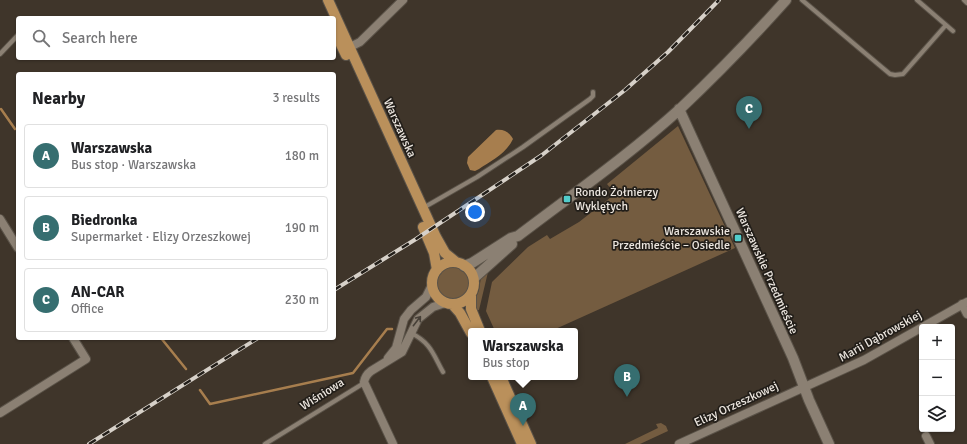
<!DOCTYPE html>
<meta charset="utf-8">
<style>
:root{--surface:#fff;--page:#f2f2f2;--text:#202124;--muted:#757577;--line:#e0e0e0;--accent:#366e70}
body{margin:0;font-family:Signika,sans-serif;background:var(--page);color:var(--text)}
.controls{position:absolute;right:12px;bottom:12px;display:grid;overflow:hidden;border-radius:4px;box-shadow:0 1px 3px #0004}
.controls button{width:36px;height:36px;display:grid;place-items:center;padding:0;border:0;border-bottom:1px solid var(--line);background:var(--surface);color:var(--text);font:20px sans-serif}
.you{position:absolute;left:475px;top:212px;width:14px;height:14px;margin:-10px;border:3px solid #fff;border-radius:50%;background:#1a73e8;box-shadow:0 0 0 6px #1a73e833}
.badge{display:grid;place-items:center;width:26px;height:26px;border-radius:50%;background:var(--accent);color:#fff;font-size:13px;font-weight:700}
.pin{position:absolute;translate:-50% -33px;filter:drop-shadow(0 1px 2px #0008)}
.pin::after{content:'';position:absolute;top:21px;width:14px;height:12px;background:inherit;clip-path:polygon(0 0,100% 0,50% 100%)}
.popup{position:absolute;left:468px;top:328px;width:110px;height:52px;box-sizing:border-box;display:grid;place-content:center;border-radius:4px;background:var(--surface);filter:drop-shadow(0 1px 3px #0005);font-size:13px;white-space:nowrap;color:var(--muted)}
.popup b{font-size:15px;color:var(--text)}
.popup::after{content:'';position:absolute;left:50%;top:100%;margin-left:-8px;border:8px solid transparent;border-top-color:var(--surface)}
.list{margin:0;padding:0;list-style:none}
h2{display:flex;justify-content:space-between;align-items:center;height:52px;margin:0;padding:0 16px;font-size:17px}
h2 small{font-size:13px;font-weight:400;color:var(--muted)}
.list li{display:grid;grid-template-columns:26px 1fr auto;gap:12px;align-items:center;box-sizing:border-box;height:64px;margin:0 8px 8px;padding:0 8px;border:1px solid var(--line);border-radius:4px}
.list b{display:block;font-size:15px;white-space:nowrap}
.list p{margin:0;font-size:13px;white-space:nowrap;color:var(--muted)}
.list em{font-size:13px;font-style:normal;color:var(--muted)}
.icon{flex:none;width:22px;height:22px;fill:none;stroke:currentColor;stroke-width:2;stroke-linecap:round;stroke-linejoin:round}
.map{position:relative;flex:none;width:967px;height:444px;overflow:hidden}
.search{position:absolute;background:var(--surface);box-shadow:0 1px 3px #0004;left:16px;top:16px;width:320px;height:44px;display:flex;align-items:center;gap:10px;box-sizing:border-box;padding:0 14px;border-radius:4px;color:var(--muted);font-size:15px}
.panel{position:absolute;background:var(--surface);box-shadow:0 1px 3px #0004;left:16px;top:72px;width:320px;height:268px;border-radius:4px}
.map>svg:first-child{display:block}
.green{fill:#745c40}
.water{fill:#a77e4e}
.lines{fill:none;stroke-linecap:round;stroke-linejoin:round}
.stream{stroke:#a77e4e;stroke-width:2.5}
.lane-casing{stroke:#5a5248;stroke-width:6}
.street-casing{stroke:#5a5248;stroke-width:10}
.secondary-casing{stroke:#5a5248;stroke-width:12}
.primary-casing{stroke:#5a5248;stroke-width:12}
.lane{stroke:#8b8073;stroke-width:4}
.street{stroke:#8b8073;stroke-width:8}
.secondary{stroke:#8b8073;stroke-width:10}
.primary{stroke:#ba905b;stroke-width:10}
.rail-casing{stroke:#d7d1c9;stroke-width:4}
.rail{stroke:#221e19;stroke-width:2.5;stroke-dasharray:8;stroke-linecap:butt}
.oneway{stroke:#474038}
.poi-dot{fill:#52cdcc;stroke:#221e19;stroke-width:1.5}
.labels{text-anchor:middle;stroke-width:3.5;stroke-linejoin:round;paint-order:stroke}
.street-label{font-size:12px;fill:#ede7e0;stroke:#221e19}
.poi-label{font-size:12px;fill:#ede7e0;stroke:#221e19;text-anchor:start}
</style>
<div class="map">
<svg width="967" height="444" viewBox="0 0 967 444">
<rect width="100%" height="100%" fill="#3f352a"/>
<path class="green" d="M678,126L735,248L551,331H495L486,311L492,282L528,247L547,235L550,239L579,222L615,194L607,184Z
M437 284a17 17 0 1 1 34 0a17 17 0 1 1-34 0Z
M488,272L479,310L476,311L475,300L479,290L481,277Z
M661,423L666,426L668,431L640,444H625L658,428L656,424Z"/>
<path class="water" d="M496,130C504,129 509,132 513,139C506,154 491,161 479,169L475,171L470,170L467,163L468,157Z"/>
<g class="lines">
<path class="stream" d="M1,109L15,129
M161,338L186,369
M200,390L210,404L353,373L387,329H392"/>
<g class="lane-casing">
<path id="lane" d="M802,0L878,64L890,74L895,75L903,74L946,25
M917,0L953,31
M964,0L967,3
M0,54L18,35
M423,208L477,177L523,147L590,99L593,96V92
M411,333C431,343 433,354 443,372
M265,444L364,383"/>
</g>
<g class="street-casing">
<path id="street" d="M350,47L360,42L403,0
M0,219L18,248
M962,304L967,314
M388,358L396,348L404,319L411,310L426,297L432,285
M0,413L86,359L73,338
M926,436L930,444
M393,444L364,382C365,377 367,374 371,371L402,352L418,319L433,307L445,303
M679,444L864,360L967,302"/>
</g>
<g class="secondary-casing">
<path id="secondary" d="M679,109L793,358L809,400L829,444
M464,266L472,263L511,238L518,236C572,195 629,155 680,109C717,74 752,38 786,0
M474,278L512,244"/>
</g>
<g class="primary-casing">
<path id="primary" d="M328,0L436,237L445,253L456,262
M334,30L346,55
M423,227L434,253L437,270
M432 283a21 21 0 1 1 42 0a21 21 0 1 1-42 0Z
M471,296V309L480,331
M452,304L460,313L471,333
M492,377L522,444
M501,377L531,444"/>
</g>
<use href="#lane" class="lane"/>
<use href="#street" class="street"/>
<use href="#secondary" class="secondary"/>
<use href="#primary" class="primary"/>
<g class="rail-casing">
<path id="rail" d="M334,290L416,239L542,155L625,90L668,52L719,0
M89,444L258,338"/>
</g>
<use href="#rail" class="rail"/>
</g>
<defs><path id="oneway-shaft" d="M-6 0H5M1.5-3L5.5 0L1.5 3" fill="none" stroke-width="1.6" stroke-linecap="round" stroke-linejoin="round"/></defs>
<use class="oneway" href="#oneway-shaft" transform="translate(417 321) rotate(-52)"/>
<g class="poi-dot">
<rect x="563" y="195" width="8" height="8" rx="2"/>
<rect x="734" y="234" width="8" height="8" rx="2"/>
</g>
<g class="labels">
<g class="street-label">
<text transform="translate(400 128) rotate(66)" y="4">Warszawska</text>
<text transform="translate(767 271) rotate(66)" y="4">Warszawskie Przedmieście</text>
<text transform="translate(880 336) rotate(-29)" y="4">Marii Dąbrowskiej</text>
<text transform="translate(322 394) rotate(-32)" y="4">Wiśniowa</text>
<text transform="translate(736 404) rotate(-25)" y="4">Elizy Orzeszkowej</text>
</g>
<g class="poi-label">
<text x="575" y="196">Rondo Żołnierzy<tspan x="575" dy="14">Wyklętych</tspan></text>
<text x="730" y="235" text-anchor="end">Warszawskie<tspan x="730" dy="14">Przedmieście – Osiedle</tspan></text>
</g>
</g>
</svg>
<div class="controls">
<button>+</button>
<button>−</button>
<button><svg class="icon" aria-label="layers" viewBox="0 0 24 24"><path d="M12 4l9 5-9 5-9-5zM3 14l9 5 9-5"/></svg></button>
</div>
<div class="you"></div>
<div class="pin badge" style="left:523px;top:426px">A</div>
<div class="popup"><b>Warszawska</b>Bus stop</div>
<div class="pin badge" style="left:627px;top:397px">B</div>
<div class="pin badge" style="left:749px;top:129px">C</div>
<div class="search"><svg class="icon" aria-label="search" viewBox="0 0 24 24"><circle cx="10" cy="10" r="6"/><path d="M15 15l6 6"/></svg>Search here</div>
<section class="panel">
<h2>Nearby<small>3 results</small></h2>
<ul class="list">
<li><span class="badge">A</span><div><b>Warszawska</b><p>Bus stop · Warszawska</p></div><em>180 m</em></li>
<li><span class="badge">B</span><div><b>Biedronka</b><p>Supermarket · Elizy Orzeszkowej</p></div><em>190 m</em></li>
<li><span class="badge">C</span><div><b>AN-CAR</b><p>Office</p></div><em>230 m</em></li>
</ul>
</section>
</div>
